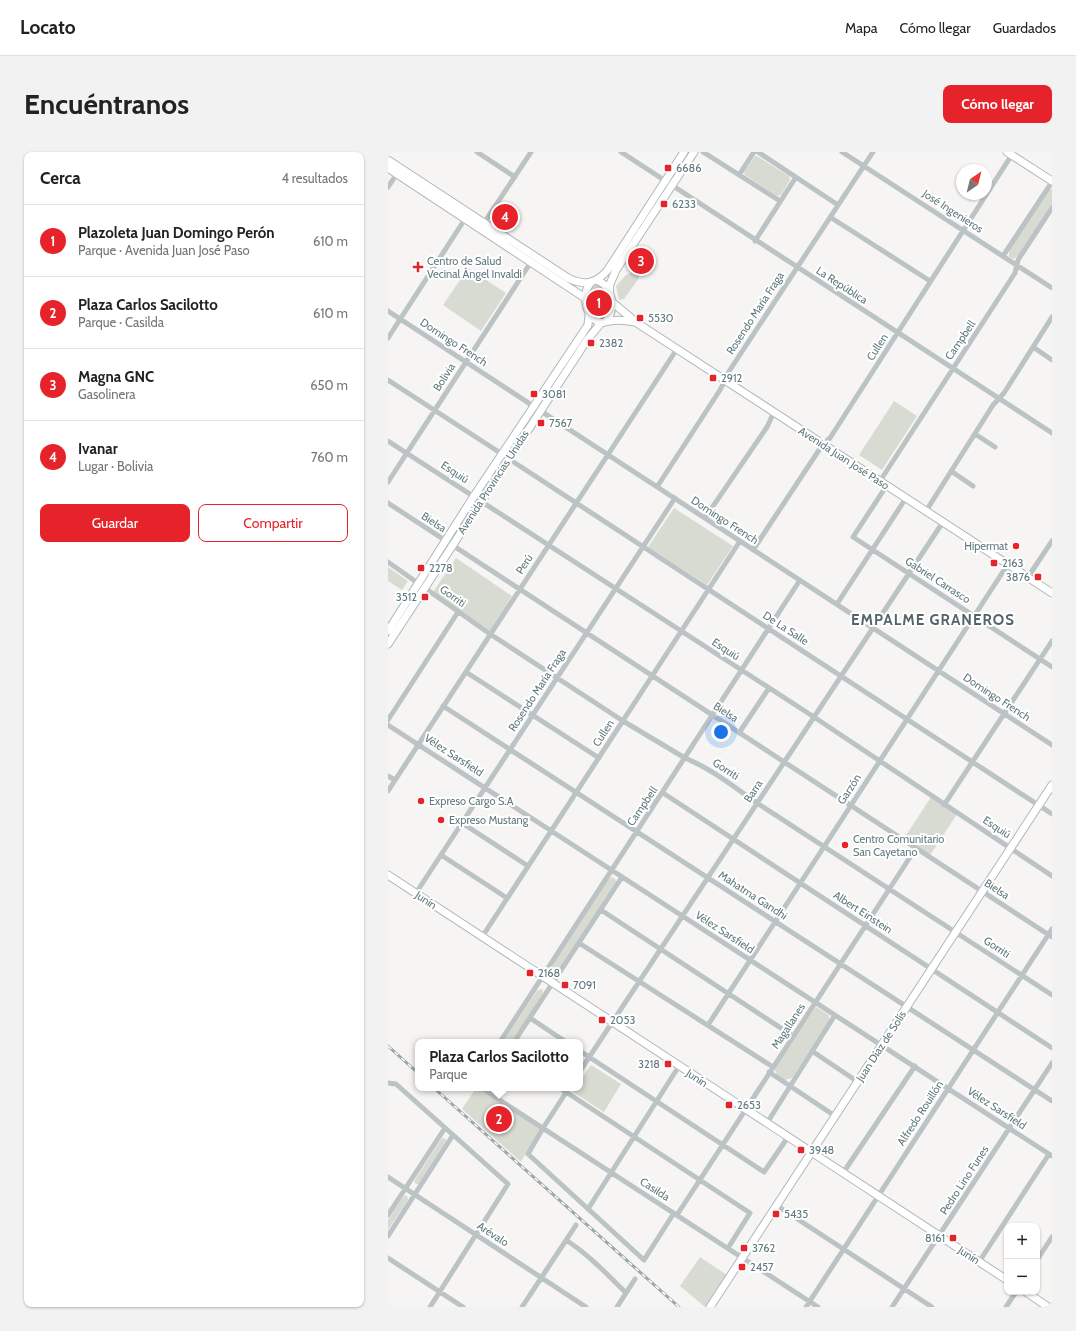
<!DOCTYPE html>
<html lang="es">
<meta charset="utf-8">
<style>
:root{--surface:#fff;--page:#f2f2f2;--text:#222;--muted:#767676;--line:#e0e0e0;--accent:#e6232a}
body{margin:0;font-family:Cabin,sans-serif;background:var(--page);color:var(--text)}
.controls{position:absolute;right:12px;bottom:12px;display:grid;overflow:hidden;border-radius:8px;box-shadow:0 1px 3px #0004}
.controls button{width:36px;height:36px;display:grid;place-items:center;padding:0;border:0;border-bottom:1px solid var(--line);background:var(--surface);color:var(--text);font:20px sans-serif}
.compass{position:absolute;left:568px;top:12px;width:36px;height:36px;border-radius:50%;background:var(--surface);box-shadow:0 1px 3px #0004;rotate:35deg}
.you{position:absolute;left:333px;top:580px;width:14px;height:14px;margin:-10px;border:3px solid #fff;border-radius:50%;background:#1a73e8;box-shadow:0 0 0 6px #1a73e833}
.badge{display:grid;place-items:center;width:26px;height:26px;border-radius:50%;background:var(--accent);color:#fff;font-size:13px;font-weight:700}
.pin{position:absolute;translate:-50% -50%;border:2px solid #fff;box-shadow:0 1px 4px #0006}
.popup{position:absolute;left:27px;top:887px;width:168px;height:52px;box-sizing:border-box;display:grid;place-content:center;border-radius:8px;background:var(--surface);filter:drop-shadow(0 1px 3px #0005);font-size:13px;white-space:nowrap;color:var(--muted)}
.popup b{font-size:15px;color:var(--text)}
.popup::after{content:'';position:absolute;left:50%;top:100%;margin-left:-8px;border:8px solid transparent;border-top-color:var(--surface)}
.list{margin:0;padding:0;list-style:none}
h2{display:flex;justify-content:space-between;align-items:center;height:52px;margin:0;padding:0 16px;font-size:17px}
h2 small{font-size:13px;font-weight:400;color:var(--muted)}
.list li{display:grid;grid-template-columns:26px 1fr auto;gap:12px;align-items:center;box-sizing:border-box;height:72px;padding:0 16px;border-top:1px solid var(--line)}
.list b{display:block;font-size:15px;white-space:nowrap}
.list p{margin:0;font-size:13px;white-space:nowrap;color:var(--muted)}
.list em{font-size:13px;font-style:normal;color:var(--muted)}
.actions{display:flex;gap:8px;padding:12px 16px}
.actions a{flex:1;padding:9px 0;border:1px solid var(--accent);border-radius:8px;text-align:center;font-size:14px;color:var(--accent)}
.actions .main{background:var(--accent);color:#fff}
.map{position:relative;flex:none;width:664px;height:1155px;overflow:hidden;border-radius:8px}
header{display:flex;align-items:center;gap:24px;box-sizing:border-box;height:56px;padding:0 20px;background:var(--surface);border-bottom:1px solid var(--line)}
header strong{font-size:19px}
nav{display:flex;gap:22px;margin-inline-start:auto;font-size:14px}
.intro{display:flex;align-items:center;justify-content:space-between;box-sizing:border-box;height:96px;padding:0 24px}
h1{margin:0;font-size:28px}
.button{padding:10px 18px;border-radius:8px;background:var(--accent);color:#fff;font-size:14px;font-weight:700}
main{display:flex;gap:24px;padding:0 24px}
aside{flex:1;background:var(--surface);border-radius:8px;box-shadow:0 1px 3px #0004}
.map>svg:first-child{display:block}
.green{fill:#d8dbd2}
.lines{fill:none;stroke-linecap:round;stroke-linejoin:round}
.secondary-casing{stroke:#afb8ba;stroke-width:9}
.street{stroke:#bcc3c5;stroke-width:5}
.secondary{stroke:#fff;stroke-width:7}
.rail-casing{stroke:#9ca7aa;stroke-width:3}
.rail{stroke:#fff;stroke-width:1.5;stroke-dasharray:4.5;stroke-linecap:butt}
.poi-dot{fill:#e6232a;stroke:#fff;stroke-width:1.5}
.labels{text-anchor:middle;stroke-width:4;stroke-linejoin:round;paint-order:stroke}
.poi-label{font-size:11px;fill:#617a7e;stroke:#fff;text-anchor:start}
.street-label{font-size:11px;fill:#617a7e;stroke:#fff}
.district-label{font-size:15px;font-weight:bold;letter-spacing:1px;fill:#536569;stroke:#fff}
</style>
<header>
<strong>Locato</strong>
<nav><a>Mapa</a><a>Cómo llegar</a><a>Guardados</a></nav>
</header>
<div class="intro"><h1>Encuéntranos</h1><a class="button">Cómo llegar</a></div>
<main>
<aside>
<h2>Cerca<small>4 resultados</small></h2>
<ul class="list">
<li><span class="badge">1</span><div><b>Plazoleta Juan Domingo Perón</b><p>Parque · Avenida Juan José Paso</p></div><em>610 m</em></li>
<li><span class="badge">2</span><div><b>Plaza Carlos Sacilotto</b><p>Parque · Casilda</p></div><em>610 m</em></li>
<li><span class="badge">3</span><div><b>Magna GNC</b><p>Gasolinera</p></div><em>650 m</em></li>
<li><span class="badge">4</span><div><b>Ivanar</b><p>Lugar · Bolivia</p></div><em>760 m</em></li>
</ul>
<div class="actions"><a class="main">Guardar</a><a>Compartir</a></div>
</aside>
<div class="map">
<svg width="664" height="1155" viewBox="0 0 664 1155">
<rect width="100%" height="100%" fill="#f6f5f3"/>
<path class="green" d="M367,4H369L401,24L402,28L393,43L389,44L357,23L356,20Z
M664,37V53L630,104L626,107L621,105V99L661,38Z
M80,116L118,141L93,179L55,153Z
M244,120H248L251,123V126L236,147L231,148L228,134L238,123Z
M205,132C216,130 222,147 221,156C220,159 218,163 217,166L213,167L204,161C201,150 199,143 205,132Z
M506,249L529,264L494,318L471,303Z
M286,356L345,394L319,433L260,395Z
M68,406L124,444L102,479L45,440Z
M0,415L20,429L14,438L0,429Z
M543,645L569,662L541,705L515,688Z
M224,725L228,728V730L169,821H164L163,820V816L220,727Z
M153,837L155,838L154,843L124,890H115L148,840L150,838Z
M428,855L441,863V869L404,926L397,928L389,923L386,916Z
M203,913L233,932L216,960L185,940L187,936H192V929Z
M88,936L152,976L133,1010L74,957Z
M54,986L58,987V989L31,1032H28L26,1029Z
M18,1043L20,1046V1048L0,1078V1068L15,1045Z
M312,1105L339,1123L317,1155L292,1134Z"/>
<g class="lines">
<g class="secondary-casing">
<path id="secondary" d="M619,0L664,29
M0,8L180,126C196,134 207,132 219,119L296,0
M0,16L197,146
M208,128C224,133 228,155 219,168
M203,130C193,143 197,165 213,171C225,167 235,168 247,170
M221,140L222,132L228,118L306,0
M224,150L249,171L664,441
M0,479L86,344L200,173L201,163
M0,492L199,188L213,171
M0,723L619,1128
M638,1140L660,1155
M322,1155L664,633"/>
</g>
<path class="street" d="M89,0L127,25
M233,0L664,281
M315,0L392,49
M370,0L450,53
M454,0L664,136
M351,23L366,0
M0,35L10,20
M442,65L542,129
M96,71L143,0
M367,89L408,25
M615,104L664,30
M0,159L664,593
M0,186L77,67L80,66
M645,195L664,208
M0,228L114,302
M587,282L607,295
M0,289L426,565L664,724
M121,307L664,662
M563,319L585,334
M492,329L627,121L630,108L664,56
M0,330L143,110
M499,333L465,385L664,515
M269,335L332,238L335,232L336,227L485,0
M0,351L664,785
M538,359L605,253L616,241L664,165
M317,366L379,275L386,260
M365,398L435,292L442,286L625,1
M0,410L102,482L235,569L297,606C324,617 346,635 369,651L664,843
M640,425L664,389
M449,452L518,346
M78,520L211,606
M55,554L664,949
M0,568L70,460
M0,573L664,1004
M351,581L381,536
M0,624L7,628
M0,639L289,197
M275,641L664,896
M556,653L664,489
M74,671L140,714
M53,703L119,746
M28,741L287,346
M213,758L405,884
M94,785L352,389
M191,791L385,915
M142,866L178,890
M320,873L620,412
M112,890L412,428
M126,890L234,725
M192,899L376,1020L400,985
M424,899L470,930
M192,919L555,370
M381,920L447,964
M0,931L8,932L120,1032L42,1155
M93,936L430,1155
M172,936L362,1061L340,1096
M181,936L155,976L140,1002L256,1108L286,1061
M379,971L447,863
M455,1021L527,914
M0,1025L198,1155
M388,1053L544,1155
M200,1057L291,914
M0,1063L57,976
M289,1063L528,696
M0,1084L65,983
M178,1088C201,1103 219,1122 238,1141
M0,1106L75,1155
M649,1108L664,1085
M591,1110L661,1002
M134,1155L188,1073
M229,1155L247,1127
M418,1155L664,777
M504,1155L664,911
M618,1155L628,1140"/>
<use href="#secondary" class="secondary"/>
<g class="rail-casing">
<path id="rail" d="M0,894L30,921
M46,936L291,1155"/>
</g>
<use href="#rail" class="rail"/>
</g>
<g class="poi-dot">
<rect x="276" y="12" width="8" height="8" rx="2"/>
<rect x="272" y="48" width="8" height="8" rx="2"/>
<path d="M28 109h4v4h4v4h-4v4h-4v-4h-4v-4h4z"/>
<rect x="248" y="162" width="8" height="8" rx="2"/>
<rect x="199" y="187" width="8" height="8" rx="2"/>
<rect x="321" y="222" width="8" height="8" rx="2"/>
<rect x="142" y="238" width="8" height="8" rx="2"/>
<rect x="149" y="267" width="8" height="8" rx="2"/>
<circle cx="628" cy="394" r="4"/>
<rect x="602" y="407" width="8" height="8" rx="2"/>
<rect x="29" y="412" width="8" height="8" rx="2"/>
<rect x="646" y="421" width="8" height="8" rx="2"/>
<rect x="33" y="441" width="8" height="8" rx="2"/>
<circle cx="33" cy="649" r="4"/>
<circle cx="53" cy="668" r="4"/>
<circle cx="457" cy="693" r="4"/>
<rect x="138" y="817" width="8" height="8" rx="2"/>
<rect x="173" y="829" width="8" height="8" rx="2"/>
<rect x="210" y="864" width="8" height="8" rx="2"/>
<rect x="276" y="908" width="8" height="8" rx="2"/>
<rect x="337" y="949" width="8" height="8" rx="2"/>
<rect x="409" y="994" width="8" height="8" rx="2"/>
<rect x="384" y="1058" width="8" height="8" rx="2"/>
<rect x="561" y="1082" width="8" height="8" rx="2"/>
<rect x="352" y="1092" width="8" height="8" rx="2"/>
<rect x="350" y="1111" width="8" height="8" rx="2"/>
</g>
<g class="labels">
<g class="poi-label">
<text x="288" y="20">6686</text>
<text x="284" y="56">6233</text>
<text x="39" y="113">Centro de Salud<tspan x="39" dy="13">Vecinal Ángel Invaldi</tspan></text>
<text x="260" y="170">5530</text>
<text x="211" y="195">2382</text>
<text x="333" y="230">2912</text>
<text x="154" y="246">3081</text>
<text x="161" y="275">7567</text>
<text x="620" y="398" text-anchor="end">Hipermat</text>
<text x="614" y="415">2163</text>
<text x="41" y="420">2278</text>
<text x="642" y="429" text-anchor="end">3876</text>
<text x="29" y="449" text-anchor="end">3512</text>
<text x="41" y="653">Expreso Cargo S.A</text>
<text x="61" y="672">Expreso Mustang</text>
<text x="465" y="691">Centro Comunitario<tspan x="465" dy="13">San Cayetano</tspan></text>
<text x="150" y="825">2168</text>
<text x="185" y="837">7091</text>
<text x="222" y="872">2053</text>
<text x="272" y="916" text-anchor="end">3218</text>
<text x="349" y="957">2653</text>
<text x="421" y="1002">3948</text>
<text x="396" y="1066">5435</text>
<text x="557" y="1090" text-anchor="end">8161</text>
<text x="364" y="1100">3762</text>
<text x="362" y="1119">2457</text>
</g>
<g class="street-label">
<text transform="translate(565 59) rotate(33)" y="4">José Ingenieros</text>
<text transform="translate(454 133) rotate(33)" y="4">La República</text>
<text transform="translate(367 161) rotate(-57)" y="4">Rosendo María Fraga</text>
<text transform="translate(572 188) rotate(-56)" y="4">Campbell</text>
<text transform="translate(66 190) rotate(33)" y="4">Domingo French</text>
<text transform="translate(489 195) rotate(-57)" y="4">Cullen</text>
<text transform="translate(56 225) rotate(-57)" y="4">Bolivia</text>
<text transform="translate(456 306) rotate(33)" y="4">Avenida Juan José Paso</text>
<text transform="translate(67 320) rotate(33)" y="4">Esquiú</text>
<text transform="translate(105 330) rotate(-57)" y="4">Avenida Provincias Unidas</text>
<text transform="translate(337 368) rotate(33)" y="4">Domingo French</text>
<text transform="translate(46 370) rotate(33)" y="4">Bielsa</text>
<text transform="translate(136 412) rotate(-57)" y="4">Perú</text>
<text transform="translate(550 428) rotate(33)" y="4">Gabriel Carrasco</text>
<text transform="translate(65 444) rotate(35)" y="4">Gorriti</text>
<text transform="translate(398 476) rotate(33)" y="4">De La Salle</text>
<text transform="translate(338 497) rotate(33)" y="4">Esquiú</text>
<text transform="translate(149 538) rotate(-57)" y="4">Rosendo María Fraga</text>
<text transform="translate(609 545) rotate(33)" y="4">Domingo French</text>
<text transform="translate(338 560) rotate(33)" y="4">Bielsa</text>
<text transform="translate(215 581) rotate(-57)" y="4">Cullen</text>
<text transform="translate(66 603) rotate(33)" y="4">Vélez Sarsfield</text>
<text transform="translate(338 617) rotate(33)" y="4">Gorriti</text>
<text transform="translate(461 637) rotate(-57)" y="4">Garzón</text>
<text transform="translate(365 639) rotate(-57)" y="4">Barra</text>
<text transform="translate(254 654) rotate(-56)" y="4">Campbell</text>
<text transform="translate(609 675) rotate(33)" y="4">Esquiú</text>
<text transform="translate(609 737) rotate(33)" y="4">Bielsa</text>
<text transform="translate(365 743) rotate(33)" y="4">Mahatma Gandhi</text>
<text transform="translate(38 748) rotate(33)" y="4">Junín</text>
<text transform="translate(475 760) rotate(33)" y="4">Albert Einstein</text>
<text transform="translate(337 780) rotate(33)" y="4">Vélez Sarsfield</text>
<text transform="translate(609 795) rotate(33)" y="4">Gorriti</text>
<text transform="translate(400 874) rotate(-57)" y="4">Magallanes</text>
<text transform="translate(493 894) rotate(-57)" y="4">Juan Díaz de Solís</text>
<text transform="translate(309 926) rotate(33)" y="4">Junín</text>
<text transform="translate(609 956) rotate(33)" y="4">Vélez Sarsfield</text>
<text transform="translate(532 961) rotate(-57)" y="4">Alfredo Rouillón</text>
<text transform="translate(576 1028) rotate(-57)" y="4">Pedro Lino Funes</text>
<text transform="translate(267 1037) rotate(33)" y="4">Casilda</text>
<text transform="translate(105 1082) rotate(33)" y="4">Arévalo</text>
<text transform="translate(581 1103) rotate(33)" y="4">Junín</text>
</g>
<g class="district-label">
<text x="545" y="473">EMPALME GRANEROS</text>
</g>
</g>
</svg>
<div class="controls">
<button>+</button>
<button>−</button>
</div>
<svg class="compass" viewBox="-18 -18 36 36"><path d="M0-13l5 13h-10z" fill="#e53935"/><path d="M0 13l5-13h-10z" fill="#767676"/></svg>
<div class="you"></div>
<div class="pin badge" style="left:211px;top:151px">1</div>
<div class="pin badge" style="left:111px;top:967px">2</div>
<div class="popup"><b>Plaza Carlos Sacilotto</b>Parque</div>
<div class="pin badge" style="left:253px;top:109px">3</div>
<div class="pin badge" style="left:117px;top:65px">4</div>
</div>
</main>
